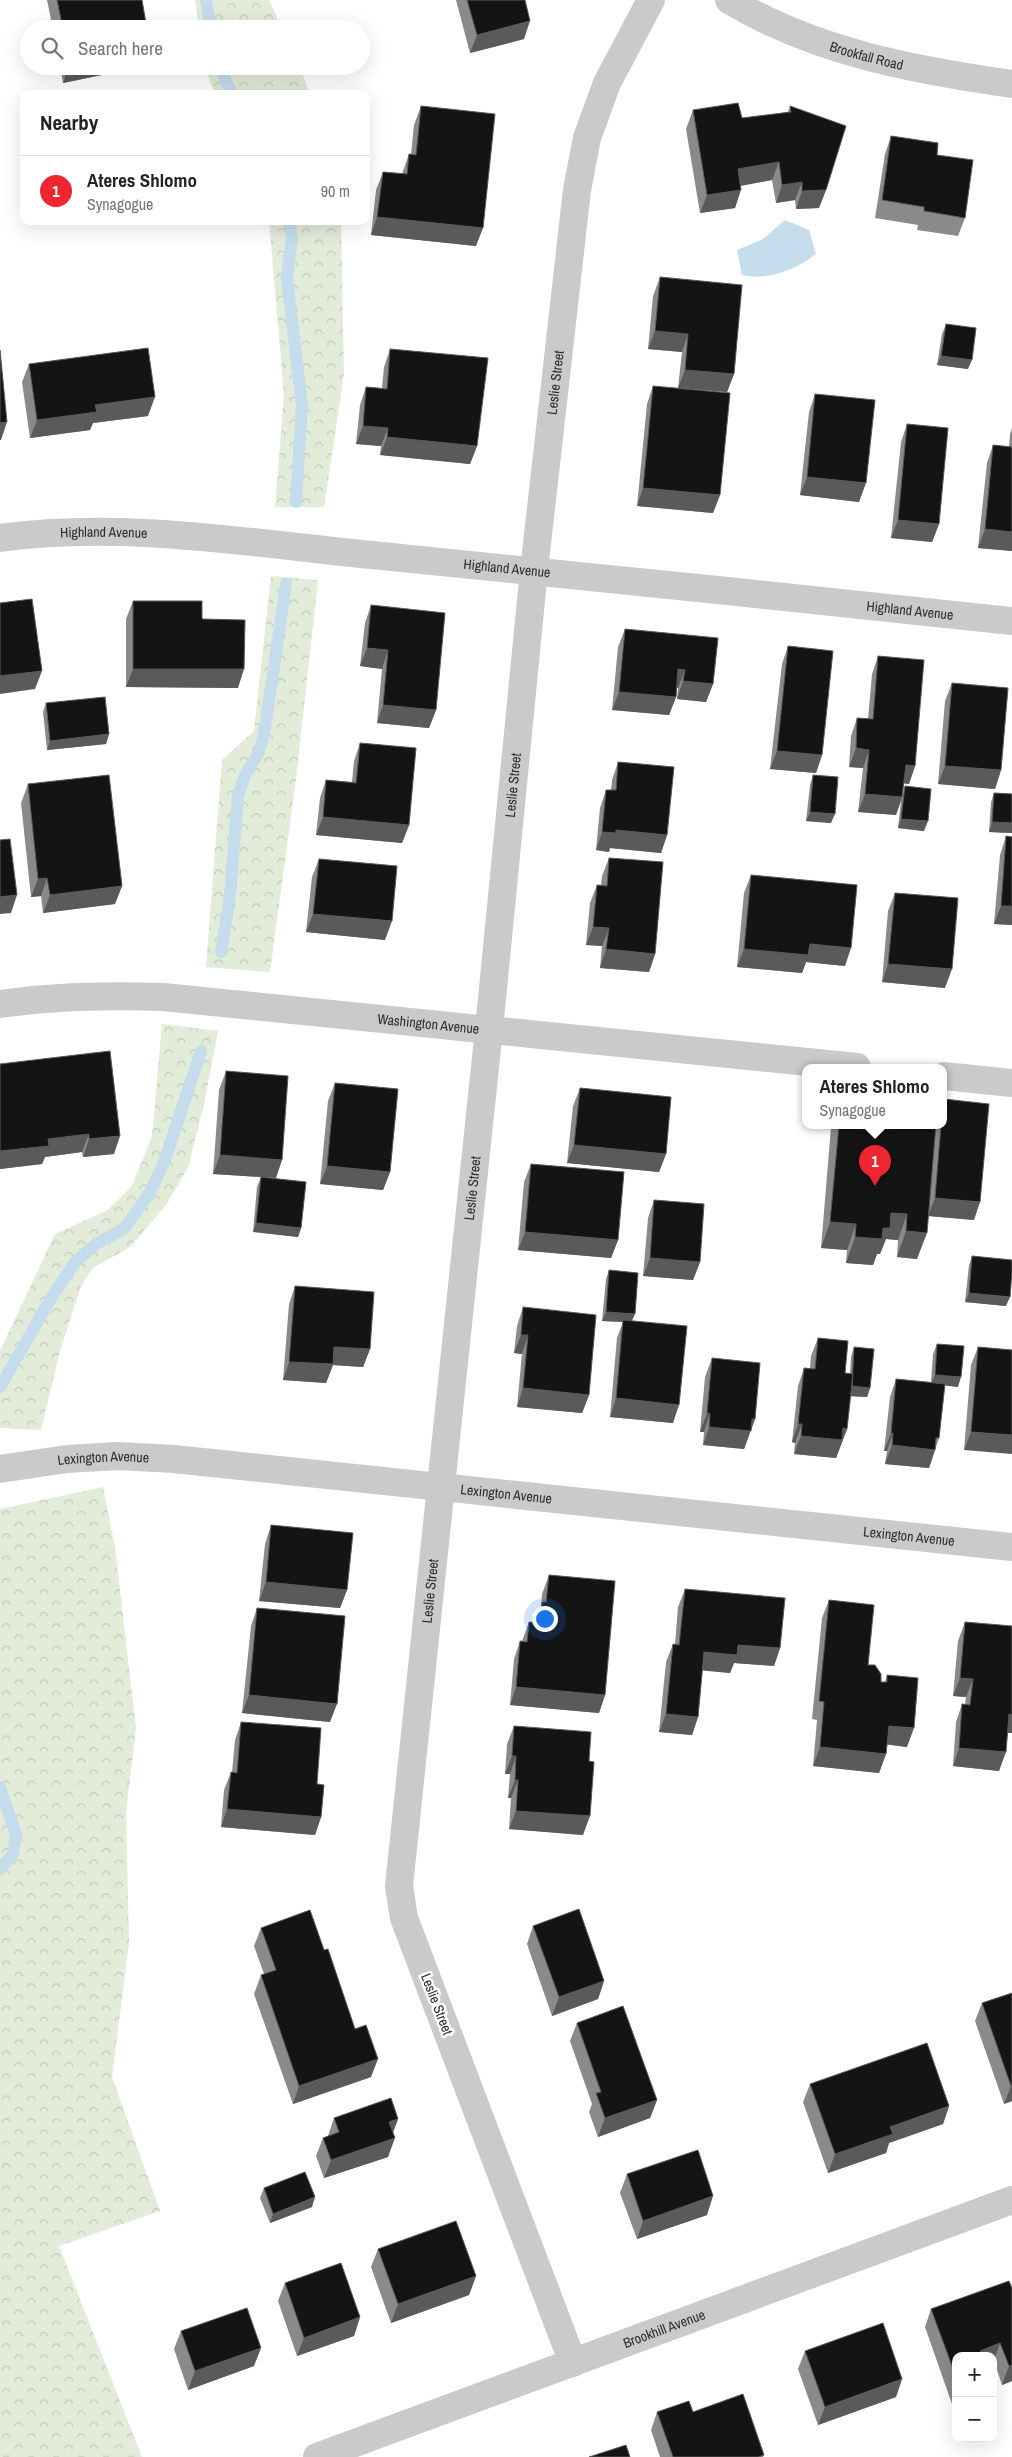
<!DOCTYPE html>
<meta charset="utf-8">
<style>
:root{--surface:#fff;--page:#f2f2f2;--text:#222;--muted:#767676;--line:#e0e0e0;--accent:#ed2632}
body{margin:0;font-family:"Archivo Narrow",sans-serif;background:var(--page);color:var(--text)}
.controls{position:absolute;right:15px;bottom:15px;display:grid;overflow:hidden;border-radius:10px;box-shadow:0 5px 20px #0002}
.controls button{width:45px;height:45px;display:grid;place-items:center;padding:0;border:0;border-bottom:1px solid var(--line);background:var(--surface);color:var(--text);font:25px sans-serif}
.you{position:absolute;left:544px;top:1618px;width:18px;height:18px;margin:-12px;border:4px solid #fff;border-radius:50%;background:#1a73e8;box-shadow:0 0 0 8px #1a73e833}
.badge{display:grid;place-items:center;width:32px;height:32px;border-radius:50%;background:var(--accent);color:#fff;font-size:16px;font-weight:700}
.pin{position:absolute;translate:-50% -41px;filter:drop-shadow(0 1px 2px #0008)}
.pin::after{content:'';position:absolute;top:26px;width:18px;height:15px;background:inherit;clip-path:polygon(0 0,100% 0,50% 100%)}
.popup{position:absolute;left:802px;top:1064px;width:145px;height:65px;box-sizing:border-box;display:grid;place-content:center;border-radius:10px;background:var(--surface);filter:drop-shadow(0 1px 4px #0005);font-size:16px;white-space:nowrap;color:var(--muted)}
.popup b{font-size:19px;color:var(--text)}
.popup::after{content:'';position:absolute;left:50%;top:100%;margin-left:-10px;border:10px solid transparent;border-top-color:var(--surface)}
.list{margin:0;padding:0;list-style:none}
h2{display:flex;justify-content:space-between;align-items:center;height:65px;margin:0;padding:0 20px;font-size:21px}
h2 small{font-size:16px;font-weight:400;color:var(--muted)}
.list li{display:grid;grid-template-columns:32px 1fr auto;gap:15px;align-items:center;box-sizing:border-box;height:70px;padding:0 20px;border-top:1px solid var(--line)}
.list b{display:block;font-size:19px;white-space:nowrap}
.list p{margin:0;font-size:16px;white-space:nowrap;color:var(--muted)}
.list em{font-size:16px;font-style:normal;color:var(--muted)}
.icon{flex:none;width:28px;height:28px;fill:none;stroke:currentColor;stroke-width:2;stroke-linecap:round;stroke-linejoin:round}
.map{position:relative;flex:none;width:1012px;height:2457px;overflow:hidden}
.search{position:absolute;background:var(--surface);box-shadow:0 5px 20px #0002;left:20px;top:20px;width:350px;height:55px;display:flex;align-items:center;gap:12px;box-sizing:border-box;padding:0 18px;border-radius:28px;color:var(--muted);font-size:19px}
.panel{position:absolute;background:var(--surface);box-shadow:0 5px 20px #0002;left:20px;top:90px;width:350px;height:135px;border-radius:10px}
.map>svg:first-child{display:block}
.forest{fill:url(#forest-crowns)}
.water{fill:#c4dcec}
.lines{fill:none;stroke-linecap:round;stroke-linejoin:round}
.stream{stroke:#c4dcec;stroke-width:12}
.minor{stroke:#cacaca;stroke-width:28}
.wall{fill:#8a8a8a}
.shaded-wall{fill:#5a5a5a}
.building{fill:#141414;stroke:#5a5a5a}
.labels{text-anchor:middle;stroke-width:5;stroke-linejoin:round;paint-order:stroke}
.street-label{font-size:14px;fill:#2d2d2d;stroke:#fff}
</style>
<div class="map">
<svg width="1012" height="2457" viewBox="0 0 1012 2457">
<defs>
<pattern id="forest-crowns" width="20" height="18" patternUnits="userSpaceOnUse" patternTransform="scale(1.25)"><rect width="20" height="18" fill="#e3ebd9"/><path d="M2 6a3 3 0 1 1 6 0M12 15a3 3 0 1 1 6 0" fill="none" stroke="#c3cabb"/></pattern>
</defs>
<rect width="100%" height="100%" fill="#fff"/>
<path class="forest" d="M195,0H269L282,29H199Z
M204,66H299L310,94H215Z
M269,221H341L344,374L324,507H275L284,395Z
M271,576L318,580L296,779L270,972L206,967L222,760L254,731Z
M162,1024L218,1031L204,1104L188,1168L166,1205L130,1247L93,1268L81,1286L60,1351L41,1430L0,1428V1351L55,1234L108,1210L132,1186L152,1136Z
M103,1487L115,1547L136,1728L126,1813L129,1943L112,2077L160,2211L59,2246L142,2457H0V1509Z"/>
<path class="water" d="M785,220L809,230L816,254C796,270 767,281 742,275L737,250L763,239Z"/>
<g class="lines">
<path class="stream" d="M206,0L211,29
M219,66L232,94
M289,221L292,237L287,278L302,405L296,502
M221,952L230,896L238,796L245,775L258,754L264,735L286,584
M0,1387L54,1293L76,1261L96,1244L125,1228L150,1192L165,1160L201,1051
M0,1788L16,1834L13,1854L0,1869"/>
<g class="minor">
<path id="s1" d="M729,0C815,52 914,70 1012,84"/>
<path id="s2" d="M0,538C121,521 250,543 372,555C585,575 799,599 1012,621"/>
<path id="s3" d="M0,1004C54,996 108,995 163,997L857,1067"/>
<path d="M944,1076L1012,1083"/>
<path id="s4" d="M0,1469L67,1459L118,1456L174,1459L1012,1547"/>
<path id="s5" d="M573,2363L404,1918L399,1886L489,1029L534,570L577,190L587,138L607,83L651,0"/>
<path id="s6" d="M317,2457L1012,2200"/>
</g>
</g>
<path class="wall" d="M47,0H142L147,29H53Z
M456,0H525L524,39L470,53Z
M60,66H145L63,83Z
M421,106L476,246L371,235L376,190L383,172L402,174L409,154H411L414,125Z
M790,106L826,190L819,208L796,209L795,200L776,203L772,180L741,186L735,208L700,213L686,129L693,110L742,118L788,112Z
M891,136L937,155L965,218L958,236L917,230L918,225L875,218L885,154Z
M660,277L734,374L727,392L678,388L682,352L648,349L653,296Z
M946,324L968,369L937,365L942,334Z
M390,349L477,446L470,464L380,455L381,446L356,444L360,405L366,387L382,388L384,367Z
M29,364L148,416L93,423L90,430L30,438L22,382Z
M653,386L720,495L713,513L637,506L647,404Z
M815,394L859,502L800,495L809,412Z
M907,424L939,524L932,542L891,538L901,442Z
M1012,428V551L978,548L987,463L993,445L1009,447L1010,434Z
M133,601L238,688L126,687V619Z
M371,605L436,710L429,728L377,723L382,669L360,666L365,623Z
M625,629L713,684L706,702L677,699L678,688H676V697L669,715L612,710L618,647Z
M788,646L822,755L816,773L770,769L782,664Z
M878,656L915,766L909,784L904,783L903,791L905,786L924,831L898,828L901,801L896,815L858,812L863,768L849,767L851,736L857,718L868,719L872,674Z
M952,683L1001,770L995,789L938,784L945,701Z
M46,703L109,734L106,744L47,750L43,712Z
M360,743L409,825L402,843L316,835L320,798L326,780L352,782L354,761Z
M618,762L667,835L661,853L610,848L609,852L596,850L600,808L606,790H611L612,780Z
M813,775L831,823L806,821L810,785Z
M28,784L122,886L115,904L43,913L41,896L31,897L21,803Z
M994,793L1012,794V833L989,832L991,802Z
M1006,836L1012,837V925L994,924L1000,855Z
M609,858L655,954L649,972L600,968L602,946L586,945L590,903L597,885H601L602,876Z
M319,859L385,940L306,932L312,877Z
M751,875L845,966L806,962L802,973L737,967L744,893Z
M895,893L945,988L882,982L888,911Z
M0,1064L114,1154L83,1157L82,1152L45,1157L42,1164L0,1169Z
M226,1071L276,1178L213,1174L219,1090Z
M335,1083L390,1172L383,1190L320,1184L328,1101Z
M580,1088L666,1154L659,1172L567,1163L573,1106Z
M832,1125H944L974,1220L928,1216L917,1259L897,1257L898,1240L886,1239L880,1254H877L873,1265L846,1263L847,1250L821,1248L831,1127Z
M531,1164L618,1240L611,1258L518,1250L524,1182Z
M261,1177L301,1228L298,1237L253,1232L257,1187Z
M654,1200L700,1262L693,1280L643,1276L648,1218Z
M972,1256L1006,1306L965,1302L969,1265Z
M609,1270L632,1321L673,1423L610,1417L617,1338L623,1322L602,1321L606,1279Z
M295,1286L370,1349L363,1367L333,1365L326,1383L283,1380L289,1304Z
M523,1307L589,1395L582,1413L517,1407L522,1354L514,1353L517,1326Z
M818,1338L845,1373L850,1374L851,1357L854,1347L870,1388L867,1397L850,1396L847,1429L836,1458L794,1454L795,1443L792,1442L798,1386L804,1368L810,1369L811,1356Z
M937,1344L958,1387L945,1385L939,1438L929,1468L885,1464L887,1451H884L890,1397L896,1379L931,1382L933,1354Z
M978,1347L1012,1350L964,1450L971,1365Z
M712,1358L755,1419L744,1449L703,1445L704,1432H700L705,1377Z
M271,1525L347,1590L340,1608L259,1601L265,1544Z
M549,1575L605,1695L599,1713L510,1705L514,1659L520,1641H522L529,1622H536L541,1606L542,1594Z
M685,1589L780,1648L774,1666L734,1663L730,1673L702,1670L698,1717L692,1735L659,1732L666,1662L673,1644H675L678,1607Z
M829,1600L868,1665L881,1682H885L887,1675L907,1747L887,1744L886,1754L879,1773L813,1766L817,1720L812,1719L822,1618Z
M257,1608L330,1722L242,1713L251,1626Z
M965,1622L1007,1733L999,1771L953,1766L956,1722L962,1704H965L966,1697L953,1696L958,1641Z
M241,1722L317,1784L321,1817L315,1835L221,1827L224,1790L231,1772H232L235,1740Z
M514,1726L589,1761L583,1835L509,1829L511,1798H508L510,1774H505L507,1744Z
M533,1926L604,1981L598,1999L552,2016L527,1944Z
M261,1928L324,1950L371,2077L293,2104L254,1994L261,1975L264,1974L254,1946Z
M1012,1993V2101L1004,2104L975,2021L982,2003Z
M577,2023L657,2100L650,2118L598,2137L589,2112L592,2104L570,2041Z
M810,2084L949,2106L943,2124L889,2143L886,2153L828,2173L803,2102Z
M334,2118L398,2119L393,2133L388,2157L324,2178L316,2156L323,2138L328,2136Z
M627,2174L707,2215L637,2239L620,2193Z
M264,2188L312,2207L270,2223L260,2198Z
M378,2249L476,2276L469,2295L391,2323L371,2267Z
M1009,2281L1012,2381L1002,2385L994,2361L956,2356V2403L952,2404L925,2327L931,2309Z
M285,2283L360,2317L354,2336L297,2356L278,2301Z
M181,2331L254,2366L188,2390L174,2349Z
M805,2351L902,2379L896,2397L818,2425L798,2369Z
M657,2412H693L764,2455L763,2457H660L651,2430Z"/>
<path class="shaded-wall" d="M530,21L524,39L470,53L477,35Z
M69,66H145L63,83Z
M779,162L772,180L732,187L738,169Z
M802,182L795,200L776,203L782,185Z
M741,190L735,208L700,213L707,195Z
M826,190L819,208L796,209L802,191Z
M377,217L483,228L476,246L371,235Z
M655,331L688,334L682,352L648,349Z
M941,356L972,360L968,369L937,365Z
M685,370L734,374L727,392L678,388Z
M155,397L148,416L93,423L90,430L30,438L37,420L95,405Z
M7,422L1,440H0V423Z
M363,426L388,428L381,446L356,444Z
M387,437L477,446L470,464L380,455Z
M807,477L866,483L859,502L800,495Z
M643,488L720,495L713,513L637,506Z
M898,520L939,524L932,542L891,538Z
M985,529L1012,532V551L978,548Z
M367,648L388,650L382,669L360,666Z
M133,669H244L238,688L126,687Z
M678,669L685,670L678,688H671Z
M42,671L35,689L0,694V676Z
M683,681L713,684L706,702L677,699Z
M619,692L676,697L669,715L612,710Z
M383,705L436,710L429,728L377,723Z
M109,734L106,744L47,750L50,741Z
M856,748L869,750L863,768L849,767Z
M777,751L822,755L816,773L770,769Z
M906,765L915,766L909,784L900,783Z
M945,766L1001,770L995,789L938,784Z
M865,794L902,797L896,815L858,812Z
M810,812L835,814L831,823L806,821Z
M323,817L409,825L402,843L316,835Z
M901,819L928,821L924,831L898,828Z
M992,822L1012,823V833L989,832Z
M616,830L667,835L661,853L610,848L609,852L596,850L602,832Z
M47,878L41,896L31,897L38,879Z
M122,886L115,904L43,913L50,895Z
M17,895L11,913L0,914V897Z
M1001,906H1012V925L994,924Z
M313,914L392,921L385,940L306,932Z
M593,927L609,928L602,946L586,945Z
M810,944L851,948L845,966L806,962L802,973L737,967L744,949Z
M606,949L655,954L649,972L600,968Z
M888,964L952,969L945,988L882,982Z
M89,1134L82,1152L45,1157L42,1164L0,1169V1151L48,1139Z
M120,1136L114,1154L83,1157L89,1139Z
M574,1145L666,1154L659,1172L567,1163Z
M220,1155L282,1160L276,1178L213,1174Z
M327,1166L390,1172L383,1190L320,1184Z
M935,1198L980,1202L974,1220L928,1216Z
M891,1213L907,1214L898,1240L886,1239L880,1254H877L873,1265L846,1263L855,1237L883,1228Z
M830,1222L856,1224L847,1250L821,1248Z
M256,1223L301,1228L298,1237L253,1232Z
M906,1231L927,1233L917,1259L897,1257Z
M525,1232L618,1240L611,1258L518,1250Z
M650,1258L700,1262L693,1280L643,1276Z
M969,1293L1010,1297L1006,1306L965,1302Z
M606,1312L635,1314L631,1323L623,1320V1322L602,1321Z
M521,1335H528L522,1354L514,1353Z
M334,1347L370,1349L363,1367L333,1365L326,1383L283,1380L289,1362Z
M935,1375L961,1377L958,1387L931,1384Z
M852,1386L870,1388L867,1397L848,1396Z
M523,1388L589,1395L582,1413L517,1407Z
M616,1398L679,1405L673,1423L610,1417Z
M707,1413L710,1414L704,1432H700Z
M752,1419H755L744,1449L703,1445L709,1427Z
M798,1424H802L795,1443L792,1442Z
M843,1428L847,1429L836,1458L794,1454L801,1436Z
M971,1432L1012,1435V1454L964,1450Z
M891,1433H893L887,1451H884Z
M892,1445L935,1450L929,1468L885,1464Z
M266,1582L347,1590L340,1608L259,1601Z
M738,1645L780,1648L774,1666L734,1663L730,1673L697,1670L704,1652Z
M960,1678L973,1679L966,1697L953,1696Z
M516,1687L605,1695L599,1713L510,1705Z
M249,1695L337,1704L330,1722L242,1713Z
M666,1714L698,1717L692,1735L659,1732Z
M1009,1714L1012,1715V1733H1002Z
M889,1726L914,1728L907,1747L882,1744Z
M820,1747L886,1754L879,1773L813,1766Z
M959,1748L1006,1752L999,1771L953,1766Z
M512,1756H516L510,1774H505Z
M515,1780H518L511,1798H508Z
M227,1809L321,1817L315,1835L221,1827Z
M516,1811L590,1816L583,1835L509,1829Z
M604,1981L598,1999L552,2016L559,1997Z
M378,2059L371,2077L293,2104L299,2086Z
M1012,2085V2101L1004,2104L1011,2086Z
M657,2100L650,2118L598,2137L605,2118Z
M949,2106L943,2124L889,2143L886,2153L828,2173L835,2154L890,2127Z
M398,2119L391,2137L389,2122Z
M395,2138L388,2157L324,2178L331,2160Z
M713,2196L707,2215L637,2239L643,2221Z
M315,2197L312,2207L270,2223L273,2214Z
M476,2276L469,2295L391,2323L398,2304Z
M360,2317L354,2336L297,2356L304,2338Z
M1000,2343L994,2361L993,2356H978L980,2351Z
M261,2348L254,2366L188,2390L195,2371Z
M1012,2365V2381L1002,2385L1009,2366Z
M902,2379L896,2397L818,2425L825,2407Z
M956,2394V2403L952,2404Z"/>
<path class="building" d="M57,0H142L147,29H63Z
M467,0H525L530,21L477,35Z
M738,103L742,118L791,112L790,106L846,126L826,190L802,191V182L782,185L779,162L738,169L741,190L707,195L693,110Z
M421,106L495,114L483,228L377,217L383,172L407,174L409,154L416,155Z
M891,136L938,143L937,155L973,160L965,218L924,211V207L882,200Z
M660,277L742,285L734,374L685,370L688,334L655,331Z
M946,324L976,328L972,360L941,356Z
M148,348L155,397L95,405L97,412L37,420L29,364Z
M390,349L488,358L477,446L387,437L388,428L363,426L366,387L387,389Z
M0,350L7,422L0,423Z
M653,386L730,393L720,495L643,488Z
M815,394L875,400L866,483L807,477Z
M907,424L948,428L939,524L898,520Z
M993,445L1012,447V532L985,529Z
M32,599L42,671L0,676V603Z
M133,601H202V619L245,620L244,669H133Z
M371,605L445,613L436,710L383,705L388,650L367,648Z
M625,629L718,638L713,684L683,681L685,670L678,669L676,697L619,692Z
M788,646L833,651L822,755L777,751Z
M878,656L924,660L915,766L906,765L902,797L865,794L869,750L856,748L857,718L873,719Z
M952,683L1008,688L1001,770L945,766Z
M105,697L109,734L50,741L46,703Z
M360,743L416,748L409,825L323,817L326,780L356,783Z
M618,762L674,767L667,835L616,830V833L602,832L606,790H616Z
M109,775L122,886L50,895L47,878L38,879L28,784Z
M813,775L838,777L835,814L810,812Z
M905,786L931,789L928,821L901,819Z
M994,793L1012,794V823L992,822Z
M1006,836L1012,837V906H1001Z
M10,839L17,895L0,897V840Z
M609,858L663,862L655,954L606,949L609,928L593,927L597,885L607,886Z
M319,859L397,866L392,921L313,914Z
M751,875L857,885L851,948L810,944L808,955L744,949Z
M895,893L958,898L952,969L888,964Z
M110,1051L120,1136L89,1139V1134L48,1139L49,1146L0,1151V1064Z
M226,1071L288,1076L282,1160L220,1155Z
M335,1083L398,1089L390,1172L327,1166Z
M580,1088L671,1097L666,1154L574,1145Z
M944,1099L989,1104L980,1202L935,1198L941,1125H944Z
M839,1125H936L927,1233L906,1231L907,1214L891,1213L890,1228H883L882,1239L855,1237L856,1224L830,1222Z
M531,1164L624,1172L618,1240L525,1232Z
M261,1177L306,1182L301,1228L256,1223Z
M654,1200L704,1204L700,1262L650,1258Z
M972,1256L1012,1260V1272L1010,1297L969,1293Z
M609,1270L638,1273L635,1314L606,1312Z
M295,1286L374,1292L370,1349L334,1347L333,1364L289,1362Z
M523,1307L596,1315L589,1395L523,1388L528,1335H521Z
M623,1320L687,1326L679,1405L616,1398Z
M818,1338L848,1341L845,1373L853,1374L847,1429L843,1428L842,1440L801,1436L802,1424H798L804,1368L815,1369Z
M937,1344L964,1346L961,1377L935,1375Z
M854,1347L874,1349L870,1388L852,1386Z
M978,1347L1012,1350V1435L971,1432Z
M712,1358L760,1363L755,1419H752L751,1431L709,1427L710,1414L707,1413Z
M896,1379L945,1384L939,1438H936L935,1450L892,1445L893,1433H891Z
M271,1525L353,1533L347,1590L266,1582Z
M549,1575L615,1581L605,1695L516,1687L520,1641L527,1642L529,1622L541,1623L542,1602H546Z
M685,1589L785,1598L780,1648L738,1645L737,1655L704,1652L698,1717L666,1714L673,1644L679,1645Z
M829,1600L874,1605L868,1665H875L881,1674V1682H887V1675L918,1678L914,1728L889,1726L886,1754L820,1747L824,1702L819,1701Z
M257,1608L345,1616L337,1704L249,1695Z
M965,1622L1012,1626V1715L1009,1714L1006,1752L959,1748L962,1704L970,1705L973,1679L960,1678Z
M241,1722L321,1728L317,1784L324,1785L321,1817L227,1809L231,1772L237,1773Z
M514,1726L591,1732L589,1761L594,1762L590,1816L516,1811L518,1780H515L516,1756H512Z
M579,1909L604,1981L559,1997L533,1926Z
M310,1910L324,1950L328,1949L355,2029L366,2025L378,2059L299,2086L261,1975L276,1970L261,1928Z
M1012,1993V2085L1011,2086L982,2003Z
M623,2006L657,2100L605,2118L596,2093L601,2092L577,2023Z
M927,2043L949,2106L890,2127L893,2134L835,2154L810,2084Z
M391,2098L398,2119L389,2122L395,2138L331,2160L323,2138L339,2132L334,2118Z
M698,2150L713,2196L643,2221L627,2174Z
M305,2172L315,2197L273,2214L264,2188Z
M456,2221L476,2276L398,2304L378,2249Z
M341,2263L360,2317L304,2338L285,2283Z
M1009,2281L1012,2288V2365L1009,2366L1000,2343L980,2351L982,2356H956V2377L931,2309Z
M247,2308L261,2348L195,2371L181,2331Z
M883,2323L902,2379L825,2407L805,2351Z
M743,2394L764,2455L758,2457H673L657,2412L689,2401L693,2412Z
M626,2445L630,2457H589Z"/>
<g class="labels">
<g class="street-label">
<text dy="5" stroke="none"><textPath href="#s1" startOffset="149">Brookfall Road</textPath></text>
<text dy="5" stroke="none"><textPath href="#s5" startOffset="2020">Leslie Street</textPath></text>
<text dy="5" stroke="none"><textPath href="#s2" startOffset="104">Highland Avenue</textPath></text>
<text dy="5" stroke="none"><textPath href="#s2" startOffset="509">Highland Avenue</textPath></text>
<text dy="5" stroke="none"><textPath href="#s2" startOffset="914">Highland Avenue</textPath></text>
<text dy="5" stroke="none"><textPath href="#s5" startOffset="1615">Leslie Street</textPath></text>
<text dy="5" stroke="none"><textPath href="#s3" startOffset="430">Washington Avenue</textPath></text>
<text dy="5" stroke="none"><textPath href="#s5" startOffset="1210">Leslie Street</textPath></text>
<text dy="5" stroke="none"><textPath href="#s4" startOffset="104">Lexington Avenue</textPath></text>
<text dy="5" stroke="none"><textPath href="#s4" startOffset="509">Lexington Avenue</textPath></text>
<text dy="5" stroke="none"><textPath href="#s4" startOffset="914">Lexington Avenue</textPath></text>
<text dy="5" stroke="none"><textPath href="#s5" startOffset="805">Leslie Street</textPath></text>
<text transform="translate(437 2004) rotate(69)" y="5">Leslie Street</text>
<text dy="5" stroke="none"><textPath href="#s6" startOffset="370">Brookhill Avenue</textPath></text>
</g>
</g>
</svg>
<div class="controls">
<button>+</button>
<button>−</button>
</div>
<div class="you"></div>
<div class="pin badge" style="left:875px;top:1186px">1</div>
<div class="popup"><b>Ateres Shlomo</b>Synagogue</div>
<div class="search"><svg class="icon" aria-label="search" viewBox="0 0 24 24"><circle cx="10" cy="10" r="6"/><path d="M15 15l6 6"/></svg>Search here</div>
<section class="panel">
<h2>Nearby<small></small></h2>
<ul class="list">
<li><span class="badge">1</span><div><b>Ateres Shlomo</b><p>Synagogue</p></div><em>90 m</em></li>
</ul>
</section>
</div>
